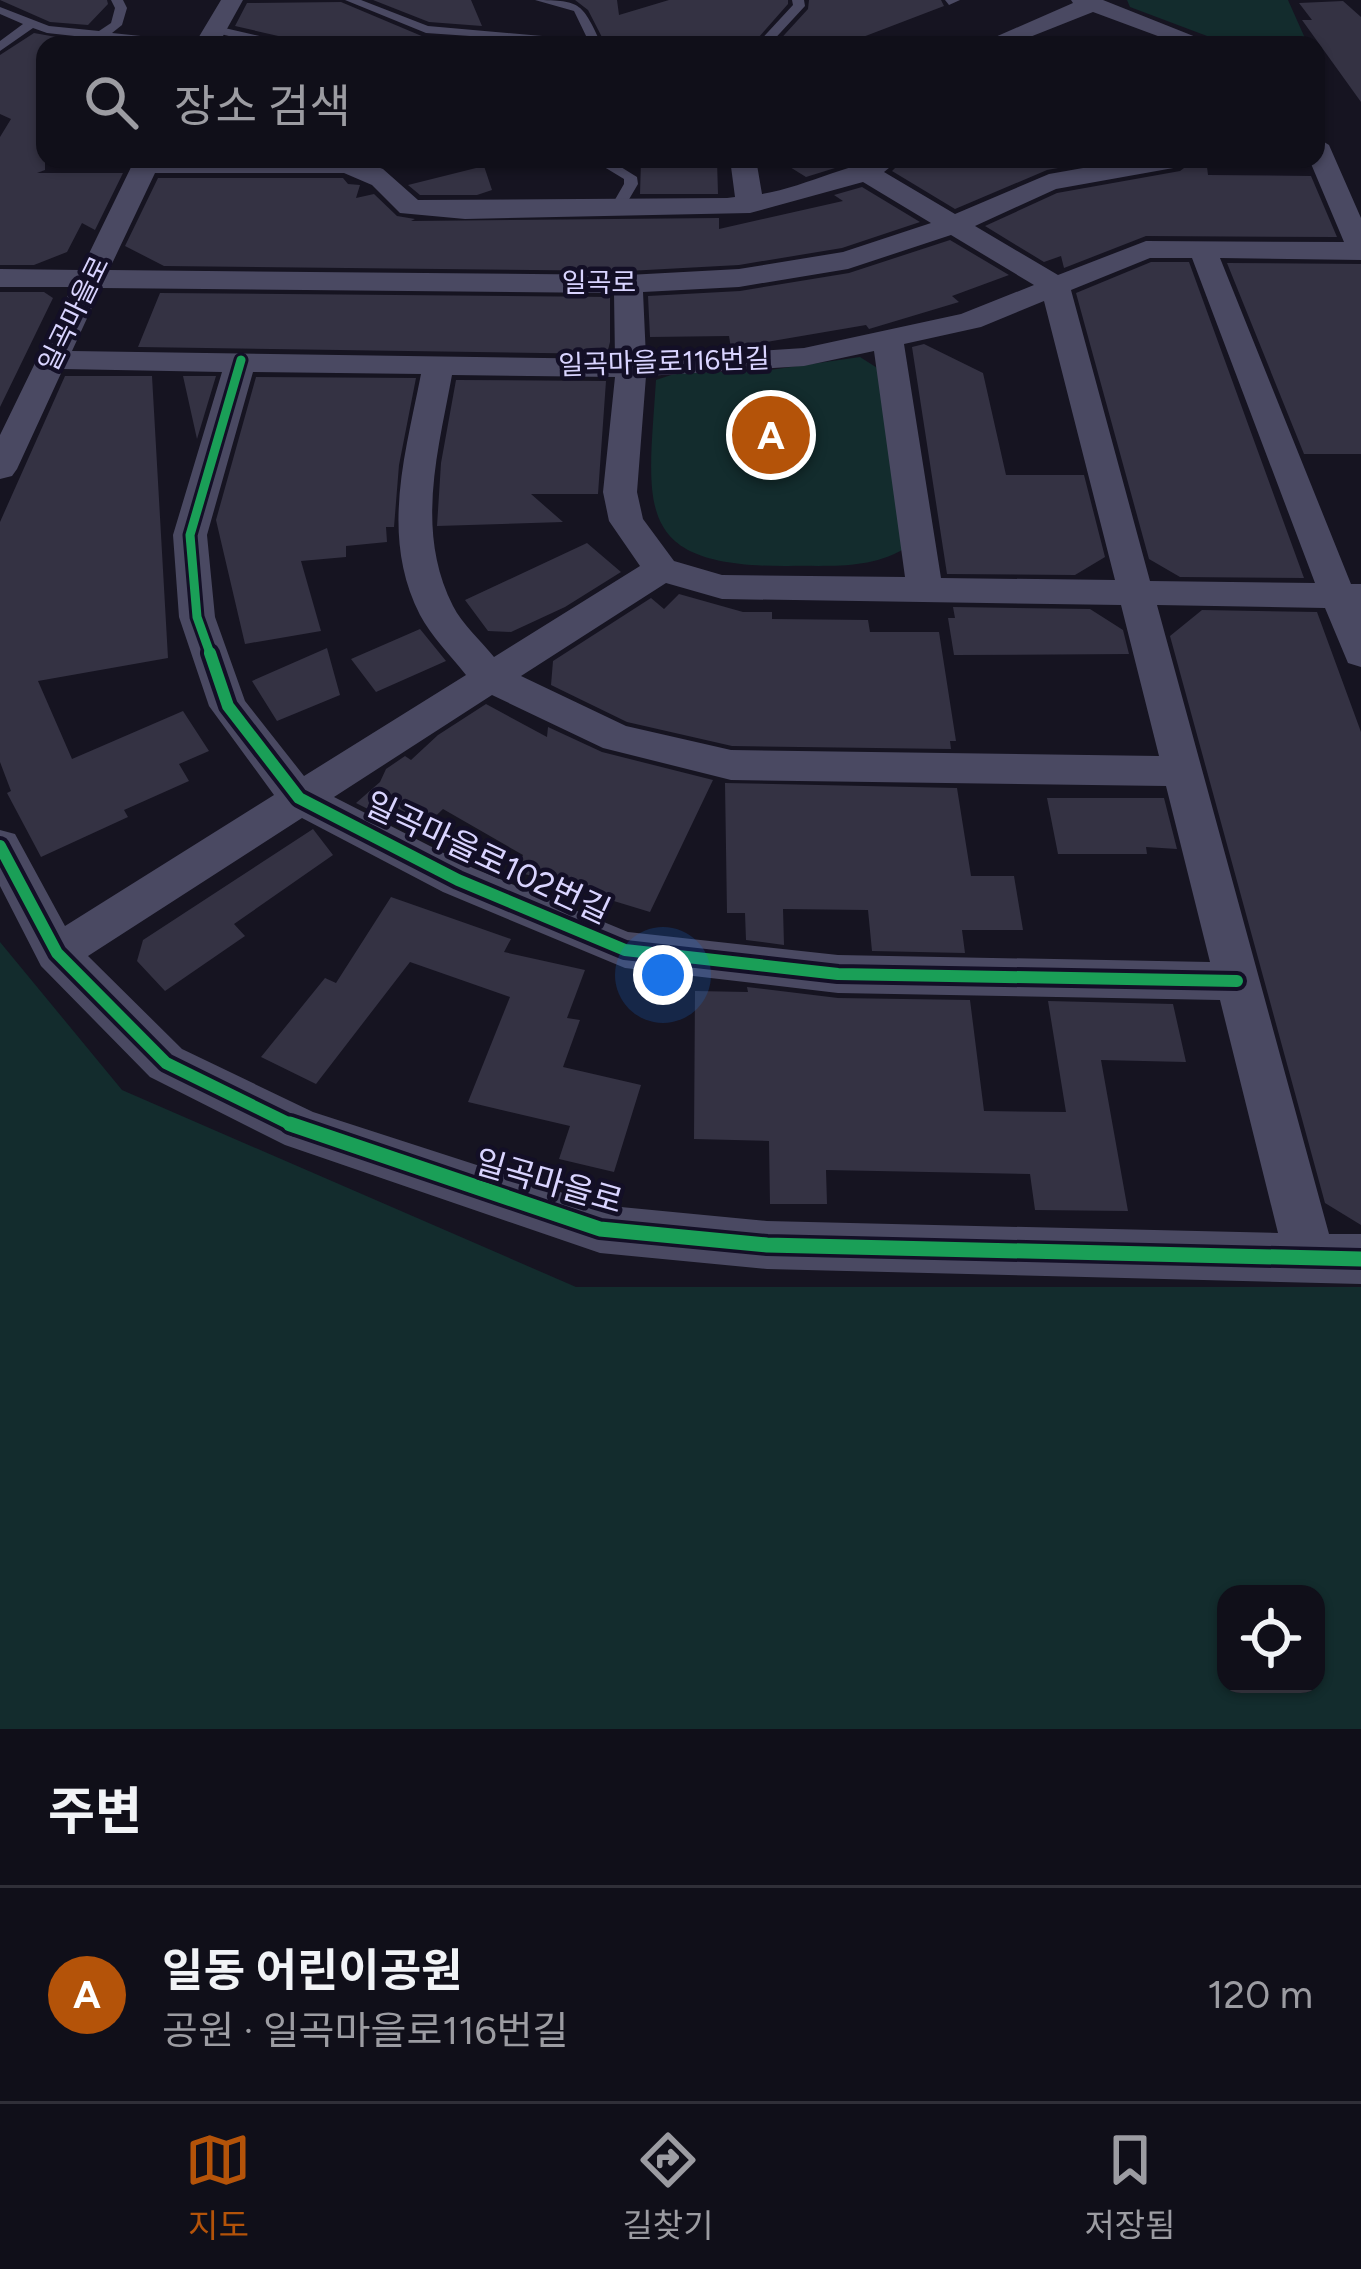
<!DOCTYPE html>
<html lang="ko">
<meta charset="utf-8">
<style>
:root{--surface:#100f19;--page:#191822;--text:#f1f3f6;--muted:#9c9ca2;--line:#302f38;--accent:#b45309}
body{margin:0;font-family:Figtree,"Noto Sans KR",sans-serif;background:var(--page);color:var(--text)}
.controls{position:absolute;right:36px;bottom:36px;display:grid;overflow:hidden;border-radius:24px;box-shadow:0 3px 9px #0004}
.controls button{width:108px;height:108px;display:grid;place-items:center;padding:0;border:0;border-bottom:3px solid var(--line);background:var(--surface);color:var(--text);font:60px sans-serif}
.you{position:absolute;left:663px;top:975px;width:42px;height:42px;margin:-30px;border:9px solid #fff;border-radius:50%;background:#1a73e8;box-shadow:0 0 0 18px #1a73e833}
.badge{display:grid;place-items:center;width:78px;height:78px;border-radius:50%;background:var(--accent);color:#fff;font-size:39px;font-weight:700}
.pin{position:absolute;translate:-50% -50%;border:6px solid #fff;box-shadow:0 3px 12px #0006}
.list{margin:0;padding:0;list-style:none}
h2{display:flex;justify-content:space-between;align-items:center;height:156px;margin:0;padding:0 48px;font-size:51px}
h2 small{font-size:39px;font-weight:400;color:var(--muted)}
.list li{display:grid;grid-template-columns:78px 1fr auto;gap:36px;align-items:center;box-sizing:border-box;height:216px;padding:0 48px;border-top:3px solid var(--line)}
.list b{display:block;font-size:45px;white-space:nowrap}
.list p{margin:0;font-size:39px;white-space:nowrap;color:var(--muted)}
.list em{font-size:39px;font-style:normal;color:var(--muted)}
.icon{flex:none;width:66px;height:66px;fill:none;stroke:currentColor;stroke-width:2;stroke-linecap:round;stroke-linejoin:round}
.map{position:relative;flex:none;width:1361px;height:1729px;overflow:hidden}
.search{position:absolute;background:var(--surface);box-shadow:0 3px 9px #0004;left:36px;right:36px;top:36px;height:132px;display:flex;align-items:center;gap:30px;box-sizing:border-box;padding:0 42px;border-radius:24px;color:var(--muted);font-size:45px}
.sheet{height:372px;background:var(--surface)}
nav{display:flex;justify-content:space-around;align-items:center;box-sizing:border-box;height:168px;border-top:3px solid var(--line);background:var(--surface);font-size:33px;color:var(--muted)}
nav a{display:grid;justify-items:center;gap:6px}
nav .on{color:var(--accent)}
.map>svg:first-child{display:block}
.green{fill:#132c2d;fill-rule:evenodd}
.building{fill:#343243}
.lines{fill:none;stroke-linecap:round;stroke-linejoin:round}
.lane{fill:#4a4962;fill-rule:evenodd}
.street{fill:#4a4962;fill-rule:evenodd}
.cycleway-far2-casing{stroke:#130f26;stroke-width:15}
.cycleway-far1-casing{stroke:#130f26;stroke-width:20}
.cycleway-casing{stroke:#130f26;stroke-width:22}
.cycleway-far2{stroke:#1a9f57;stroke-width:9}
.cycleway-far1{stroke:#1a9f57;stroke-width:12}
.cycleway{stroke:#1a9f57;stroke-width:15}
.labels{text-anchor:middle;stroke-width:9;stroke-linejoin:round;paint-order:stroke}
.far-street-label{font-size:27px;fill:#d9d4ff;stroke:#130f26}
.street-label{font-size:33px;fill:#d9d4ff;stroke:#130f26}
</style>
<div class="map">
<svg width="1361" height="1729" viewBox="0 0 1361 1729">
<rect width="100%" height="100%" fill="#161421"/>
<path class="green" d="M1127,0H1288L1308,45H1231L1130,7Z
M860,357L882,371L904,549C867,570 830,565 788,566C631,567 648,507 656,380L677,373L763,371Z
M0,942L122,1090L576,1287H1361V1729H0ZM1226,1594H1316V1684H1226Z"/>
<path class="building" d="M0,0H107L108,4L88,25L50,22Z
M373,0H471L482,26L429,22Z
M575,0H617L619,15L669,0H788V4L752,45H606L588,10Z
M809,0H941L944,6L842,45H775L808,9Z
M1343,1L1361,17V102L1302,20H1312L1299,3Z
M341,2L424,37L489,45H292L287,38L235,26L247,3Z
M34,33L73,40L68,45H45V170L37,173H123L95,230L82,223L67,252L34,265H0V137L11,119L0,114V55Z
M777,159H864L806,177Z
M904,159H1108L1047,170L955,209L892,171Z
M1196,159H1206L1208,175L1311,176L1337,237L1146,236L1064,268L1061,256L1044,262L985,226L1057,193L1180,171Z
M641,160H717L718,194H640Z
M484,166L492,190L477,195H420L408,185Z
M158,178H343L348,184L360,185L356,198L374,194L397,216L415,219L411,221L719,218V229L843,201L834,195L862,187L920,222L842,248L739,265L628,271L164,266L125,246Z
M950,240L1009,275L952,296L959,302L869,329L866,325L731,348L729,336L650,337L648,296L740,291L849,273Z
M1151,262H1189L1304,578L1180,577L1149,559L1076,293Z
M1227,263L1361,264V454H1304Z
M0,292H44L53,298L0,407Z
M160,293L610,297V342L607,354L138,347Z
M924,344L983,373L1006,475H1084L1105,557L1075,575L947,574L912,347Z
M65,376H152L168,658L38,681L72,759L183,711L209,751L179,764L189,781L124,810L128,817L41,857L7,793L11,791L0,762V522Z
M183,376H216L197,439Z
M256,377L416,378L399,465L394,527H386L387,542L346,546V557L301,561L321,631L245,644L216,520Z
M456,380L606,381L598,494H531L563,522L437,526L441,463Z
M587,543L621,572L565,607L511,632L488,631L465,600Z
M679,594L743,612H772V619L868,620L870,632H939L956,741H950L951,749L732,746L627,722L551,685L553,661L651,598L664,609Z
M953,607L1090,609L1123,630L1129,654L954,655L948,618H955Z
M1202,610L1317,612L1361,732V1225L1325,1203L1170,636Z
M420,629L446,661L376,692L351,659Z
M327,648L340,695L277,721L252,681Z
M486,704L547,737L548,727L602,752L713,780L650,912L515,871L523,855L443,809L417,834L356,803L380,782L386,769L405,756L411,760L438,735Z
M725,783L957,788L971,876H1014L1023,930H962L965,953L872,951L868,910L783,909L784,945L746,940L745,913H727Z
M1047,798H1164L1177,849L1146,847L1147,854H1058Z
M313,829L333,855L234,924L245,936L165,991L137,961L143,940Z
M391,897L511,939L504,952L585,970L567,1018L580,1020L563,1067L641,1085L614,1172L559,1159L570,1126L468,1102L510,997L410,962L316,1084L261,1057L325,978L336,983Z
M747,987L838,998L970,1000L984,1111L1066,1112L1048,1001L1173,1004L1186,1062L1101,1060L1128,1211L1035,1210L1030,1174L826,1170L827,1204H770L769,1141L694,1139L695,991L748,992Z"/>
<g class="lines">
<path class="lane" d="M111,0H123L127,8L122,25L112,33L189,41L195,45H157L47,33L33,28L0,51V41L23,24L0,14V7L49,26L99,31L111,23L115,8Z
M345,0H361L428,26L588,40L574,11L535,0C583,0 582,4 602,45L426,33Z
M792,0H804L805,6L769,45H756L793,5Z
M945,0H960L949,5Z
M216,26L286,42L288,45H266L212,32V28Z
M591,159H608L637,177L638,184L621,213L609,210L624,184V179Z"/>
<path class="street" d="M221,0H243L218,45H194Z
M1071,0H1103L1216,45H1182L1093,12L1010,45H977L1073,3Z
M1316,137L1329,145L1361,218V260L1220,258L1351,584H1361V667L1348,663L1325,608L1157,605L1329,1234H1361V1284L767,1269L600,1253L285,1145L150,1077L41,966L0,886V830L15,834L65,926L274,795L209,706L179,617L173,535L222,372L63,369L17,469L12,476L0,479V435L72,287H0V269L81,270L135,159H355L383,169L418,200L727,198L735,197L730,159H756L762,194C810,186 853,159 900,159L884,172L955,214L1049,174L1134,159H1192L1179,167L1056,189L975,226L1058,275L1146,241L1344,242L1309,159H1316ZM155,173H344L372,185L400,213L465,219L750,213L863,182L931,223L843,252L739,269L628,275L109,270ZM951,235L1034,285L961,314L804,348L646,358L643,292L739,287L848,269ZM1150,258H1192L1315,583L1150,581L1071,290ZM101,288L614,293L615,359L72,351ZM1044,301L1115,580L941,578L904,344L981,327ZM874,351L905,577L722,575L674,561L643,519L637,492L646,376L804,366ZM253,372L421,374C405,456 380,536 420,615C431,636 451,656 466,675L304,776L245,701L215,617L207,535ZM452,375L615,377L603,492L609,521L640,566L494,657C481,641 462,624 453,606C415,531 438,452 452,375ZM666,583L722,599L1121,605L1159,756L731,750L626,726L521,676ZM492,695L603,748L731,780L1166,786L1210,962L838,955L628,932L473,868L334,797ZM302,818L443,892L625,968L838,993L1220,1000L1278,1233L767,1221L600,1205L313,1112L182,1049L88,956Z"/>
<g class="cycleway-far2-casing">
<path id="cycleway-far2" d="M211,656L197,617L190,535L241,360"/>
</g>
<g class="cycleway-far1-casing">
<path id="cycleway-far1" d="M210,653L228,706L299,798L458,880L625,950L838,974L1237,981
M0,846L57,953L166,1063L296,1127"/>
</g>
<g class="cycleway-casing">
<path id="cycleway" d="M290,1124L600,1229L767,1245L1361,1259"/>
</g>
<use href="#cycleway-far2" class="cycleway-far2"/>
<use href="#cycleway-far1" class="cycleway-far1"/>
<use href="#cycleway" class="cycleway"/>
</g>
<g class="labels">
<g class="far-street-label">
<text x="599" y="292">일곡로</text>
<text transform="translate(74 314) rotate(-64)" y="9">일곡마을로</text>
<text transform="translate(664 362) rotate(-2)" y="9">일곡마을로116번길</text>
</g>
<g class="street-label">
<text transform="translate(488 857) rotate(25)" y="12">일곡마을로102번길</text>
<text transform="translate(549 1181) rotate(16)" y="12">일곡마을로</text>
</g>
</g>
</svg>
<div class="controls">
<button><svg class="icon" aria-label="locate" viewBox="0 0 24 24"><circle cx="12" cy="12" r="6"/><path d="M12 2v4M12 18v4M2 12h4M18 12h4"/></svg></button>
</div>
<div class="you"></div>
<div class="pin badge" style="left:771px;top:435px">A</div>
<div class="search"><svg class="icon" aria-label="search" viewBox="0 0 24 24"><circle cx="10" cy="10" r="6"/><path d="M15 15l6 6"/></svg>장소 검색</div>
</div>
<section class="sheet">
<h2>주변<small></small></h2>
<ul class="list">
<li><span class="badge">A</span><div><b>일동 어린이공원</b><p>공원 · 일곡마을로116번길</p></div><em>120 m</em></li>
</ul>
</section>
<nav>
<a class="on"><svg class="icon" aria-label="map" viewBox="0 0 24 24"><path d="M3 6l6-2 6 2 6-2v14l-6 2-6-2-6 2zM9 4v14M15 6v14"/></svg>지도</a>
<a><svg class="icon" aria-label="directions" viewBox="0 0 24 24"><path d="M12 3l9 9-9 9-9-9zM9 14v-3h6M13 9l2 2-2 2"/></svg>길찾기</a>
<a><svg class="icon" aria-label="saved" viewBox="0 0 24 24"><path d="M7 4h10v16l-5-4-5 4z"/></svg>저장됨</a>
</nav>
